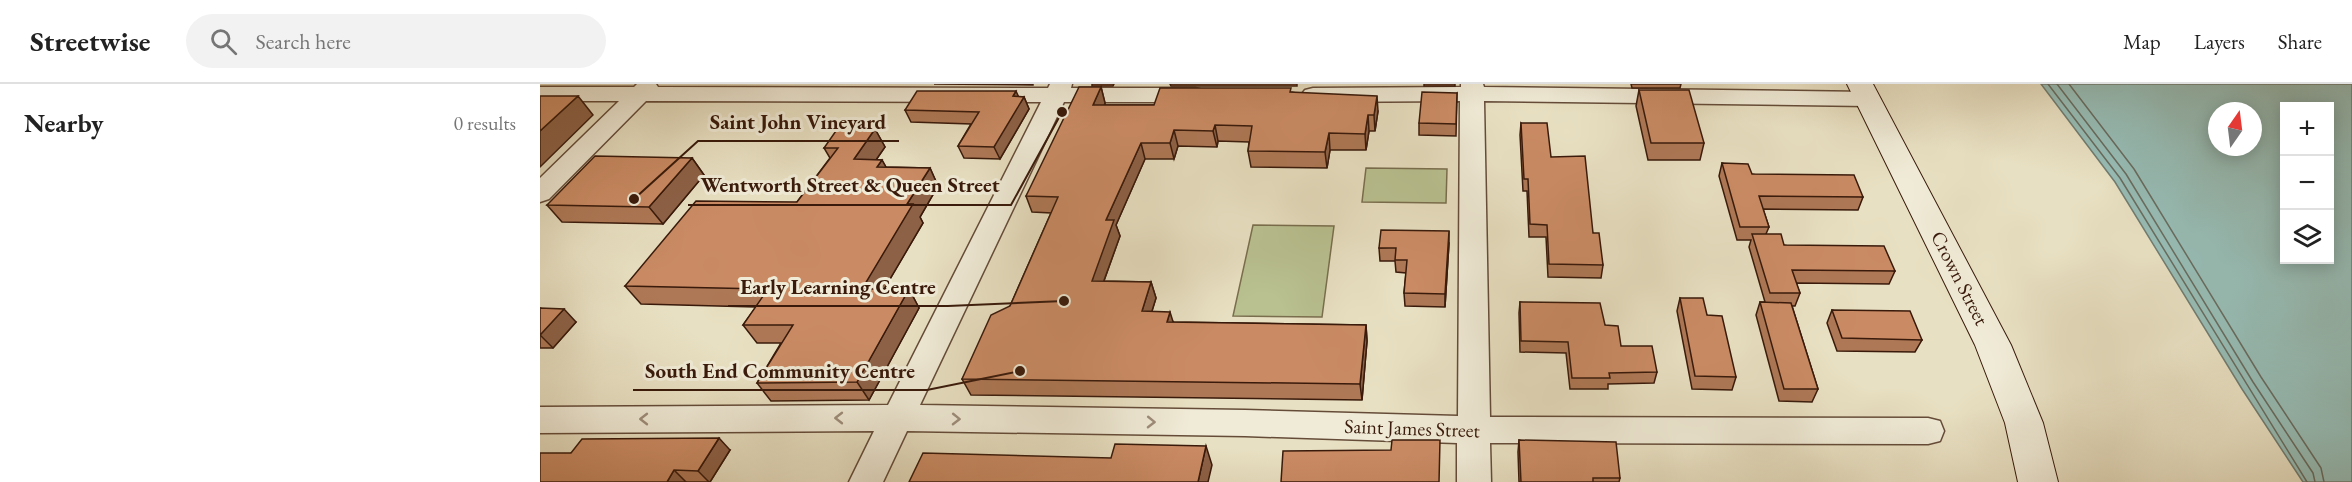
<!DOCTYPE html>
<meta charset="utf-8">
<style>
:root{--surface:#fff;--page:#f2f2f2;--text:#222;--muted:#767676;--line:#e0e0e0}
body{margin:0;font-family:"EB Garamond",serif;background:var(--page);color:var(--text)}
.controls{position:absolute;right:18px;top:18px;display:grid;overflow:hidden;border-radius:0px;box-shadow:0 3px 15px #0003}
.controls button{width:54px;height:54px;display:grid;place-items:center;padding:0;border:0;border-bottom:2px solid var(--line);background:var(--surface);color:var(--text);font:30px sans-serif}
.compass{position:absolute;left:1668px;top:18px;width:54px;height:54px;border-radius:50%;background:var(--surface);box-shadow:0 3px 15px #0003;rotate:14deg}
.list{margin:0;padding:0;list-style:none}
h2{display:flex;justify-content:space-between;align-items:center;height:78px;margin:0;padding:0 24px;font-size:26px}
h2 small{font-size:20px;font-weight:400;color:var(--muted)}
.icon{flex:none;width:33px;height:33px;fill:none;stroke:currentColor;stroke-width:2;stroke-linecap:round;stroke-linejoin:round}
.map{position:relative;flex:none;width:1812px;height:398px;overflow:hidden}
header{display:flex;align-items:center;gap:36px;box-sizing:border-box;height:84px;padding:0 30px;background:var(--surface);border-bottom:2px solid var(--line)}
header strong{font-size:28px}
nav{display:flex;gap:33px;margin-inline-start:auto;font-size:21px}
.search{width:420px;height:54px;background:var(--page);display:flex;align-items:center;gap:15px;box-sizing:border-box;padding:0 21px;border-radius:33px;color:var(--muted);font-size:22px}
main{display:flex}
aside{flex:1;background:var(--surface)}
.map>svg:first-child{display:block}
.green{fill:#b9c191;stroke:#796e4e;stroke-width:1.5}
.water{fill:#97bdb6;stroke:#717c72;stroke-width:1.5;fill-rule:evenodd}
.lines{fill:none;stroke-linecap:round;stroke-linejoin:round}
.shore{stroke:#686c60;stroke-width:1.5}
.street-casing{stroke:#654c39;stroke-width:3}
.secondary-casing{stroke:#391a0b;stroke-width:2}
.street{fill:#f0ebd7;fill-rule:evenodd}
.secondary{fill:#f0ebd7;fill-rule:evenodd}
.wall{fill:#ae7856;stroke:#391a0b;stroke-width:1.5}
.shaded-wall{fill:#8d6146;stroke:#391a0b;stroke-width:1.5}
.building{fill:#ca8b64;stroke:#391a0b;stroke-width:1.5}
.oneway{stroke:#9e8d7b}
.labels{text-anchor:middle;stroke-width:6;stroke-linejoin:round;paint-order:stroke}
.street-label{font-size:20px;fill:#391a0b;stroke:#f0ebd7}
.leader{fill:none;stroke:#391a0b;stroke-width:2}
.callout-dot{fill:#391a0b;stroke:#f0ebd7;stroke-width:2}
.callout-label{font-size:21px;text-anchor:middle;font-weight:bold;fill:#391a0b;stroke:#f0ebd7;stroke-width:6;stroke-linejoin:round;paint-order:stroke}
</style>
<header>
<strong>Streetwise</strong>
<div class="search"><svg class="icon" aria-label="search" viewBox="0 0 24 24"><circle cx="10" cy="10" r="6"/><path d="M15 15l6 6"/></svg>Search here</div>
<nav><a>Map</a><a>Layers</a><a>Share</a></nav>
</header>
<main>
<aside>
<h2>Nearby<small>0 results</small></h2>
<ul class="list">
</ul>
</aside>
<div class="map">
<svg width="1812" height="398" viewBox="0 0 1812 398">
<rect width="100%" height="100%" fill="#e8e0c2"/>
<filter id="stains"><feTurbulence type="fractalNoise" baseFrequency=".00333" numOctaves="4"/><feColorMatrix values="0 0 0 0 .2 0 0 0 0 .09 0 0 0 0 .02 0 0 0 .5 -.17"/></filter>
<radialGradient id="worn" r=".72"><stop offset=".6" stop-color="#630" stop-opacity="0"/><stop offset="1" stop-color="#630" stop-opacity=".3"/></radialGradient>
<path class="green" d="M826,84L907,85L906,119L822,118Z
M713,141L794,142L782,233L693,232Z"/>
<path class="water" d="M1501,0H1812V398H1763L1702,305L1575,98ZM1744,22H1790V176H1744ZM1677,27H1713V63H1677Z"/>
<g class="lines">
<path class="shore" d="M1508,0L1580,94L1767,398
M1517,0L1586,90L1713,298L1773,389L1775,398
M1529,0L1594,85L1721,293L1781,384L1784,398"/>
<g class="street-casing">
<path id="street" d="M97,0H116L118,3L508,4L510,0H532L531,4H655L663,6L667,11L663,16L655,18H524L380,321L705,326L918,332L920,17L773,18L765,16L761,11L765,6L773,4L921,3V0H943L944,3L1328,8L1336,10L1340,15L1336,20L1328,22L944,17L950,333L1388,334L1400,337L1404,347L1400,357L1388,360L950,359L951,398H917V359L705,352L367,347L343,398H309L334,347L0,349V323L348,321L501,18L106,17L9,115L0,118V94L79,17H0V3H94Z"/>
</g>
<g class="secondary-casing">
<path id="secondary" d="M1307,0H1333L1471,261L1503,339L1518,398H1478L1465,339L1435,261Z"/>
</g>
<use href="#street" class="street"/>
<use href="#secondary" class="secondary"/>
</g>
<path class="wall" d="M394,0H493V1Z
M552,0H574L573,2H552Z
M630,0H757V2H631Z
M884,0H915V2H884Z
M1091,0H1141L1140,4H1092Z
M561,3L565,19V21H614L752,8L838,27L835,47H829L826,66H790L787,84L711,83L708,67L709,58L678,57L677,63L638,62L634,75H605L576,141L580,152L564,197L611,198L616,214L612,227L634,238L826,241L827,257L822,316L431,311L422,295L470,222L511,129L492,128L486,112Z
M1099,6L1164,59L1160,76H1108L1096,22Z
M917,9L916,52L879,51V39Z
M479,13H484L489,25L460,75L424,74L418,62L431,40L371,38L365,26Z
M981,39L1011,73L1053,149L1063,181L1061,194L1008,193L1006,153H989L987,107H983L980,51Z
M335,45L345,63L336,76H342L346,83L390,84L398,102L380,133L383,139L344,205H369L379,224L329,316L231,317L217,299L241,259H217L203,241L216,223L101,220L85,202L257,118L290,74L284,64Z
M152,74L164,91L123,140L22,138L7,121Z
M1182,79L1212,90L1323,113L1318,126L1223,125L1229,143L1226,150L1244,161L1355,187L1349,200L1256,199L1260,209L1255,222H1252L1278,305L1272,318L1239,317L1216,231L1220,218H1225L1209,163L1211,156H1197L1179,92Z
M909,159L905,223L865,222L864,209L866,189L856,188L855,177H840L839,164Z
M1140,214L1167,231L1196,293L1192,306L1152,305L1137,227Z
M980,218L1065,241L1081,262L1117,288L1114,299L1068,300V305H1030L1026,269L980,268L979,229Z
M0,224L36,238L13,264H0Z
M1292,226L1382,256L1375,268L1297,267L1287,239Z
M979,356L1080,394L1079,398H979L978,368Z
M190,366L170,398H0L31,369Z"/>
<path class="shaded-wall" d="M561,3L565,19L558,37L553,21Z
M476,7L481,18L484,13L489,25L460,75L454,63L473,12Z
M38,12L53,31L0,83V47Z
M837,12L838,27L835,47L834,31Z
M828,31L829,47L826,66L825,50Z
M675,41L678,57L677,63L673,47Z
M335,45L345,63L324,93L314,75Z
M634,46L638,62L634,75L630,59Z
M789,49L790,66L787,84L785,68Z
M601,59L605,75L576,141L580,152L558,213L552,197L566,136Z
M152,74L164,91L123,140L109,123Z
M342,76L352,94L337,83Z
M390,84L398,102L380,133L383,139L333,224L322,205L367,120Z
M909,147V159L905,223V210Z
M611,198L616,214L607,243L602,227Z
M369,205L379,224L329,316L317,298Z
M24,225L36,238L13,264L0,251Z
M630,228L635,244L627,238Z
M826,241L827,257L822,316L820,300Z
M179,354L190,366L170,398H169L158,387Z
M666,362L672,381L668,398H658Z
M134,386L146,398H127Z"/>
<path class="building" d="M539,3H561L553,21H614L620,4H751L750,8L837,12L834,31H828L825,50L789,49L785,68L708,67L712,42L675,41L673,47L634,46L630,59H601L566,136H574L552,197L611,198L602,227L630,228L627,238L826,241L820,300L422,295L451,231L470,222L518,113L486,112Z
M1099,6H1149L1164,59H1111Z
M377,7H476L473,12L484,13L454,63L418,62L439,28L365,26Z
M882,8L917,9L916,40L879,39Z
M0,12H38L0,47Z
M981,39H1007L1011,73L1045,72L1053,149H1059L1063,181L1009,180L1007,141L990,140L988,95H984Z
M298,44L335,45L314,75L342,76L337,83L390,84L367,120H373L322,205H369L317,298L217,299L253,241H203L228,205L85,202L156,117L257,118L298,64H284Z
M55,72L152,74L109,123L7,121Z
M1182,79L1208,80L1212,90L1314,91L1323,113L1219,112L1229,143H1200Z
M841,146L909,147L905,210L864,209L867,176H855L856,164H839Z
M1212,150H1241L1244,161L1344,162L1355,187L1252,186L1260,209H1230Z
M1140,214H1163L1167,231L1182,232L1196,293L1155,292Z
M980,218L1060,219L1065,241L1078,242L1081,262H1112L1117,288L1069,289L1070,294H1032L1028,258L981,257Z
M1220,218L1251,219L1278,305H1244Z
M0,224L24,225L0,251Z
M1292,226L1370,227L1382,256L1302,254Z
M179,354L158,387L134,386L127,398H0V369H31L42,355Z
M852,356H900L899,398H741L743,367L851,366Z
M979,356L1076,358L1080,394H1053V398H981Z
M575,360L666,362L658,398H369L383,369L571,374Z"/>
<defs><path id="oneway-chevron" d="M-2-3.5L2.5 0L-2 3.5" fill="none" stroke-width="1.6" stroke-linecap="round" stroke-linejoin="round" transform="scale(1.5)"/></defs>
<g class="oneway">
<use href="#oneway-chevron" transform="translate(299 334) rotate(180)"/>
<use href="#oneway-chevron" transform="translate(104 335) rotate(180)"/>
<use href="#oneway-chevron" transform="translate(416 335) rotate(1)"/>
<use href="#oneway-chevron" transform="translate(611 338) rotate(1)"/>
</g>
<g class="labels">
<g class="street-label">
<text transform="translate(1420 194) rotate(63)" y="7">Crown Street</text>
<text transform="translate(872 344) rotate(2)" y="7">Saint James Street</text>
</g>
</g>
<path class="leader" d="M94 115L158 57H359M522 28L471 121H148M524 217L408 222H188M480 287L387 306H93"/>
<g class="callout-dot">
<circle cx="94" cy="115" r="6"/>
<circle cx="522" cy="28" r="6"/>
<circle cx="524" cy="217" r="6"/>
<circle cx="480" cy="287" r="6"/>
</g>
<g class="callout-label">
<text x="258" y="45">Saint John Vineyard</text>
<text x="310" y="108">Wentworth Street &amp; Queen Street</text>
<text x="298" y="210">Early Learning Centre</text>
<text x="240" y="294">South End Community Centre</text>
</g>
<rect width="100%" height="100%" filter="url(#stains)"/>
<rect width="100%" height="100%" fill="url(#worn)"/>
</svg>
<div class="controls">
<button>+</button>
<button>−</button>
<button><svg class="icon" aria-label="layers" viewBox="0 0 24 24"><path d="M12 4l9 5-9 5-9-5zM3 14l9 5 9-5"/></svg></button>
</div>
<svg class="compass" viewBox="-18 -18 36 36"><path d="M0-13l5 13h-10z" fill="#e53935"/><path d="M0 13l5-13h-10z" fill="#767676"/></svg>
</div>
</main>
